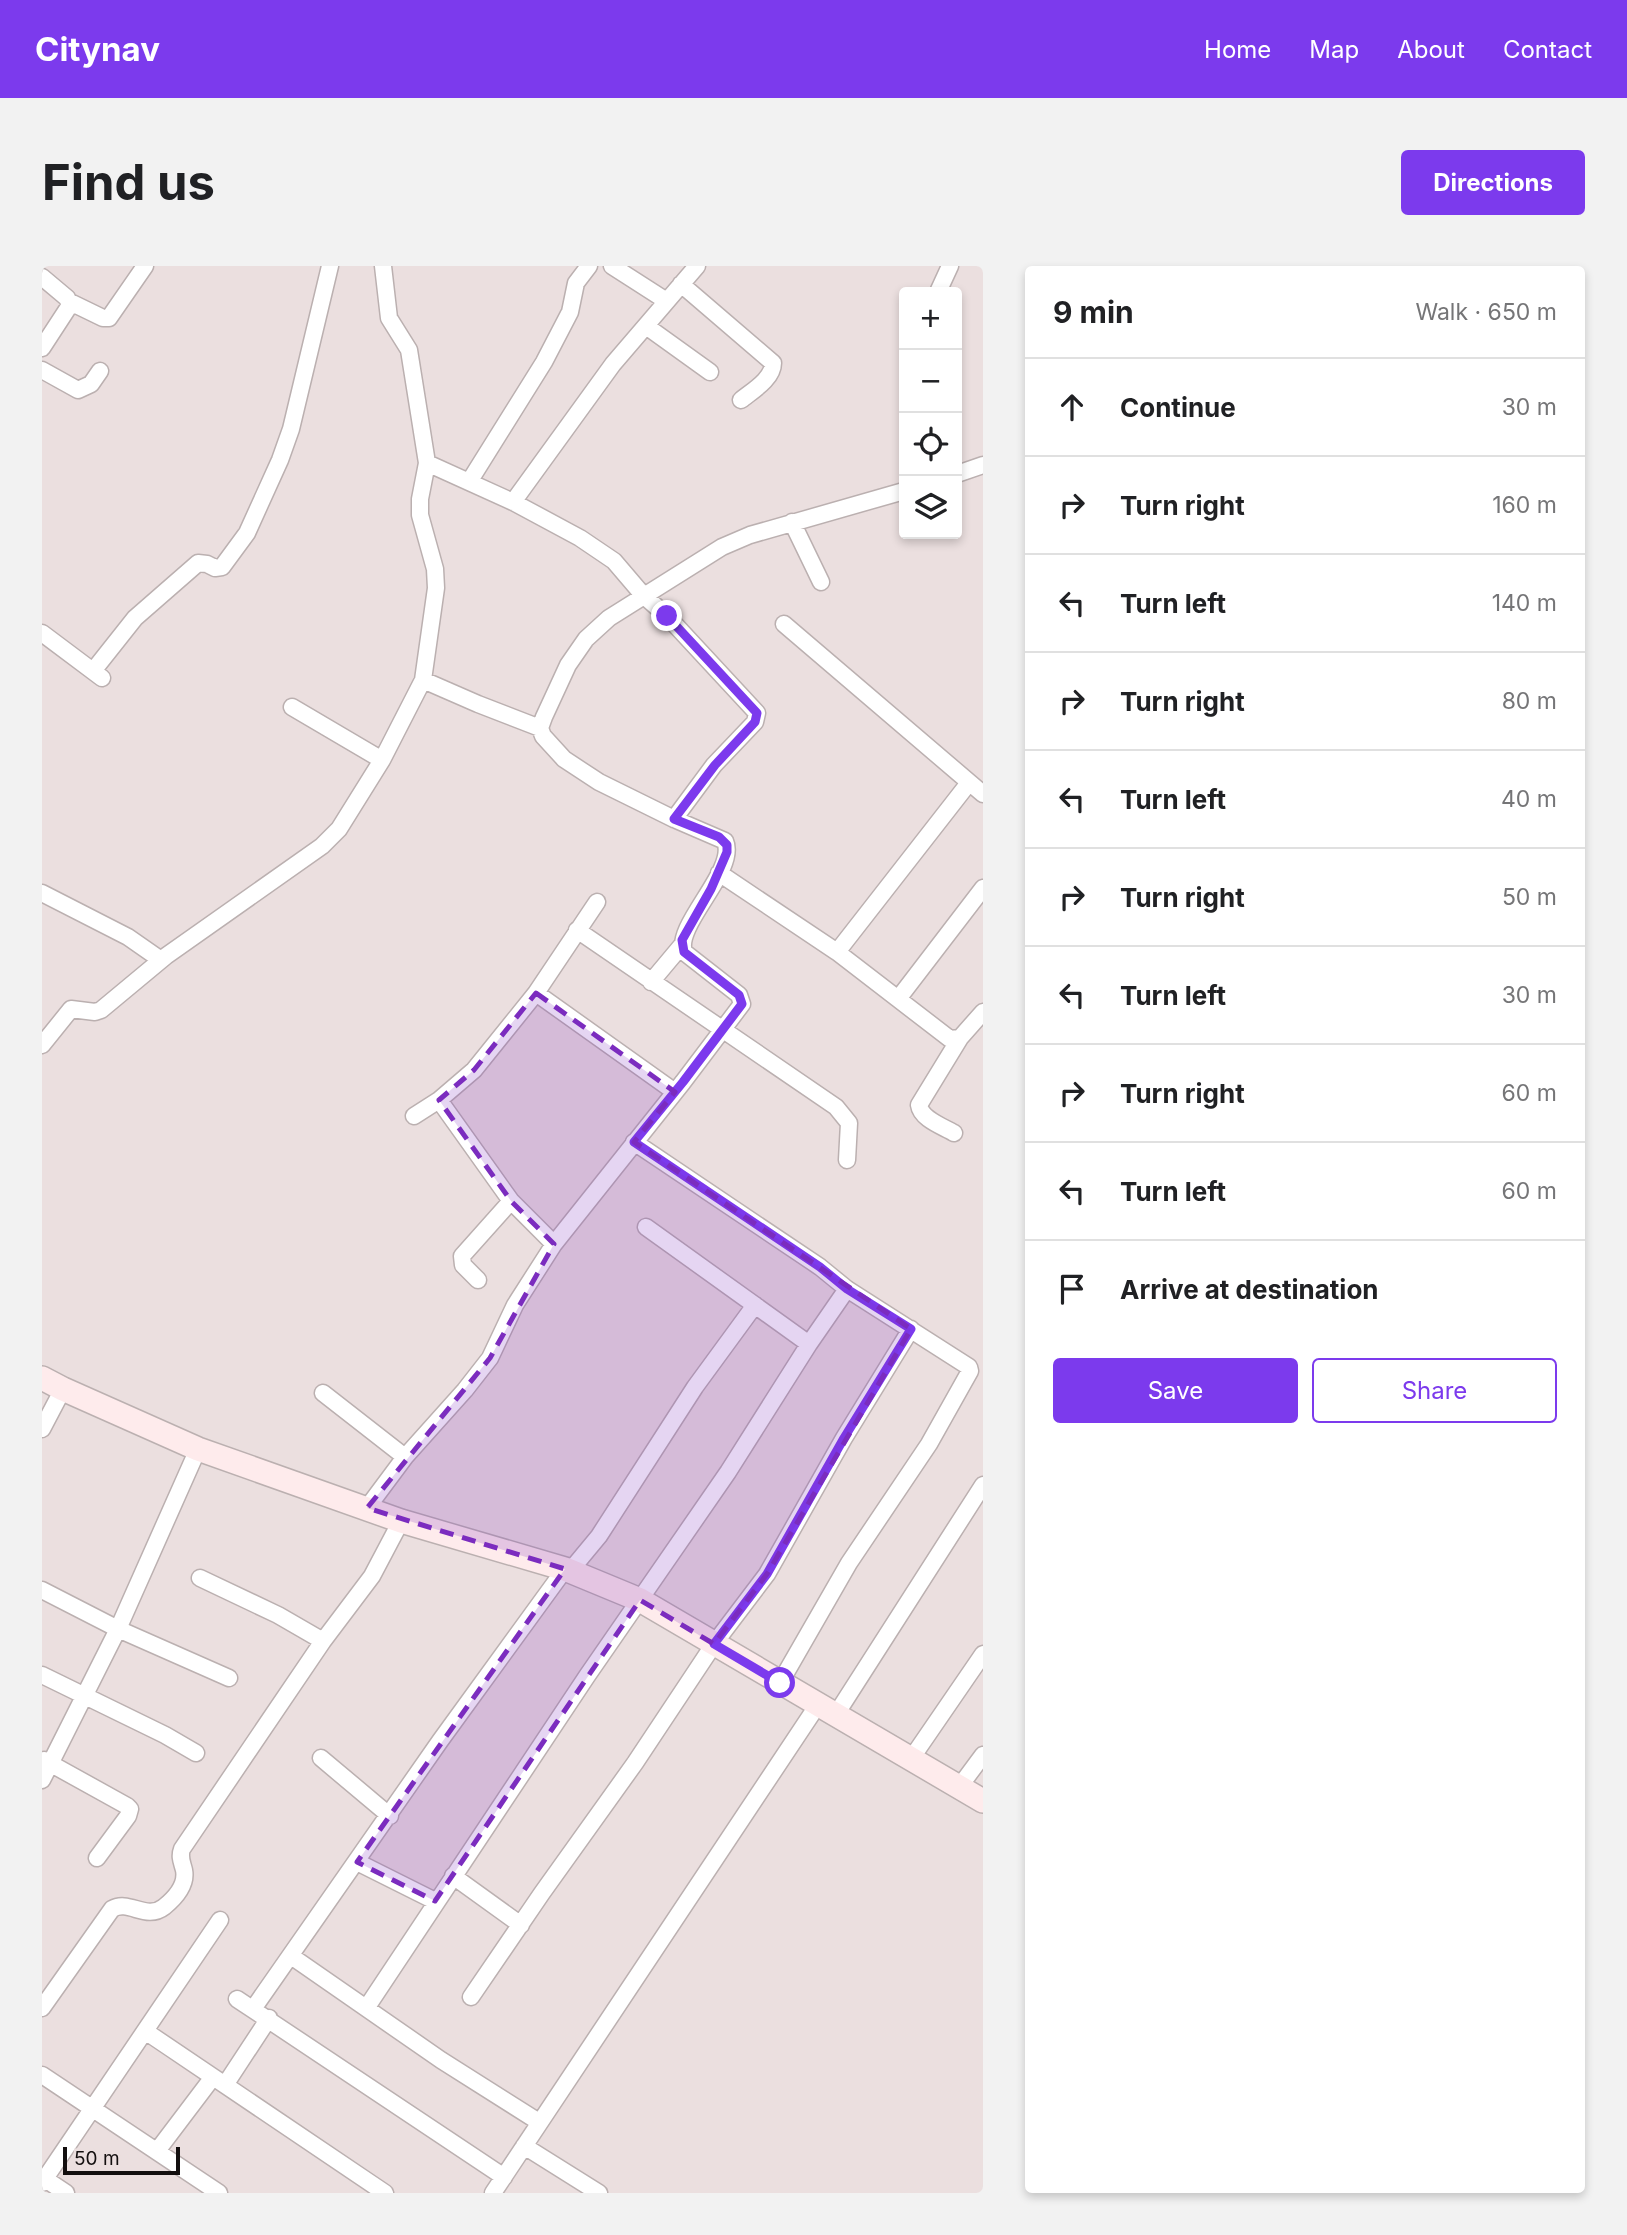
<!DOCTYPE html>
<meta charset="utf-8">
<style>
:root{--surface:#fff;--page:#f2f2f2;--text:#202124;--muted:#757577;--line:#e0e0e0;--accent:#7c3aed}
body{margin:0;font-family:Inter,sans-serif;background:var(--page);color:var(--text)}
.controls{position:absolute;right:21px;top:21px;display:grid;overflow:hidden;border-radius:7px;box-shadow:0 4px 10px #0003}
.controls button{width:63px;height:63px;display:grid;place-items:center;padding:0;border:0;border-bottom:2px solid var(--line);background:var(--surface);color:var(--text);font:35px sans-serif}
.scale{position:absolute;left:21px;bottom:18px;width:117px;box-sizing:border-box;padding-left:7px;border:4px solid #130f0f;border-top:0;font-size:19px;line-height:24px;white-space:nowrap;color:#130f0f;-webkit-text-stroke:5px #ebdfdf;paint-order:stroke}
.stop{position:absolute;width:21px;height:21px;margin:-16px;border:5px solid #7c3aed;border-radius:50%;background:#fff}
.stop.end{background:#7c3aed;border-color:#fff;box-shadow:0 2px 7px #0008}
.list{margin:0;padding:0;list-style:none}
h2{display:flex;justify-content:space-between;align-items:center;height:91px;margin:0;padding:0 28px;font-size:30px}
h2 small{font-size:23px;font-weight:400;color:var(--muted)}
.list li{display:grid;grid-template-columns:46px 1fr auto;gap:21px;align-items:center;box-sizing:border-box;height:98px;padding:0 28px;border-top:2px solid var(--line)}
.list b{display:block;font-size:26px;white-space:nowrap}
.list em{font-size:23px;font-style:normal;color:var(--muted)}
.actions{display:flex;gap:14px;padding:21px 28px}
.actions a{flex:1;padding:16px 0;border:2px solid var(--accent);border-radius:7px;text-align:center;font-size:24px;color:var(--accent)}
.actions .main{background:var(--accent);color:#fff}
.icon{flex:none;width:38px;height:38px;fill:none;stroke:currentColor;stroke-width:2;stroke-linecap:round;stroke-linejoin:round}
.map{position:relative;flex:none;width:941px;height:1927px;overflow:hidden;border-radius:7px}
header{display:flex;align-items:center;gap:42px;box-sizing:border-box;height:98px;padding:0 35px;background:var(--accent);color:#fff}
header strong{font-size:33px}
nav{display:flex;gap:38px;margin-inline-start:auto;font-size:24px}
.intro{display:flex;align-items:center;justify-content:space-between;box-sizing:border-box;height:168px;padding:0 42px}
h1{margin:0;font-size:49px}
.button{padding:18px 32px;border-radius:7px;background:var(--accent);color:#fff;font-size:24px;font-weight:700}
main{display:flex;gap:42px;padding:0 42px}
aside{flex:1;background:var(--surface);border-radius:7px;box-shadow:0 4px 10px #0003}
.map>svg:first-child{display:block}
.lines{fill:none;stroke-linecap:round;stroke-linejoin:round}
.street-casing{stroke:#bbb0b0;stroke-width:19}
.secondary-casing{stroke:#bbb0b0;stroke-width:26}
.street{stroke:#fff;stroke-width:16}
.secondary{stroke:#feebec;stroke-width:23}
.route{stroke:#7c3aed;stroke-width:9}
.marked{fill:#7b2cbf;fill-opacity:0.2;stroke:#7b2cbf;stroke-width:5;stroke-dasharray:14 9;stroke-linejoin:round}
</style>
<header>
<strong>Citynav</strong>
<nav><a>Home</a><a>Map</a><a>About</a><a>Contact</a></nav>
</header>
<div class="intro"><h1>Find us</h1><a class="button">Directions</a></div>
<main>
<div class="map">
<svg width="941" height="1927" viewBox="0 0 941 1927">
<rect width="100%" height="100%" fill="#ebdfdf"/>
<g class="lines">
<g class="street-casing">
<path id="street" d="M341,0L347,52L367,84L385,197L471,236L538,272L572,295L601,329L625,350L715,447L713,456L672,499L632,553
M570,0L623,34
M0,11L25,32L28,39L0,82
M639,18L731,97C731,113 710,125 699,134
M896,26L908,0
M28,36L61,52H67L103,0
M604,60L668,106
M0,104L36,124L49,118L58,105
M915,208L941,199
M427,216L502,96L528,46L534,17L547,0
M471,236L571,98L655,0
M750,256L779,316
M742,358L941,528
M0,367L60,412
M51,405L93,352L156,297L165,298L173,302L180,301L205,267L238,194L249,163L288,0
M381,414L436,438L498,462
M250,441L340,494
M677,607L795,686L908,773L918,772L941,746
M0,627L86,671L119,694
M535,664L794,841L807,857L805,894
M795,686L926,518
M609,716L640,679
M494,727L633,826
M856,733L941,622
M0,779L29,743L53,746L59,744L124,690L280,580L297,563L340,494L381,414L394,322L393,303L378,249V233L385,197
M397,834L469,935L512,978
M372,850L397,834L432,804L494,727L555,636
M912,867C900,860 879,853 877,839L918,772
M592,876L778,1001L805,1023L927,1101L928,1105L887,1178L807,1297L738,1417
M604,961L767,1078
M436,1014L421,999L420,990L469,935
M281,1127L363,1191
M0,1163L21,1123
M325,1242L363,1191L423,1124L448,1092L473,1039L512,978L641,816L700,738L697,729L642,686C632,659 696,604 683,575L632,553L557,516L522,493L501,470L498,462L502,451L526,399L544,373L567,352L680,281L708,269L862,225
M528,1305L557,1270L653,1121L713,1039
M158,1312L236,1349L281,1375
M0,1324L76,1363L187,1412
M0,1409L123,1469L154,1487
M793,1450L941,1219
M279,1492L348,1550
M869,1493L941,1388
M2,1494L85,1540L88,1543L86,1550L55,1592
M0,1514L76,1363L156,1183
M918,1520L941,1489
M315,1596L393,1635
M411,1610L479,1659
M249,1690L399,1794L497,1856
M429,1731L500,1627L593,1497L672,1378L725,1308L802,1172L869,1063
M195,1733L462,1911
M325,1741L545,1410L686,1206L767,1078L805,1023
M0,1742L70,1643C87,1633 104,1655 122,1641C133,1632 145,1619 142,1604C140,1596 137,1591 140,1583L281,1375L330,1310L359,1255
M211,1743L398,1475L523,1303
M103,1765L343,1927
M0,1809L177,1927
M183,1819L227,1752
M482,1880L557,1927
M115,1885L171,1811
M3,1913L24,1927
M0,1917L178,1654
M451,1927L775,1440"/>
</g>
<g class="secondary-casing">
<path id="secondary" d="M0,1112L21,1123L156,1183L359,1255L523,1303L598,1334L941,1535"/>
</g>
<use href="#street" class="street"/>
<use href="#secondary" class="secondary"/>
</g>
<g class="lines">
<path class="route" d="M625,350L715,447L713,456L673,499L632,553L677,571L685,579V586L669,623L640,674L642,686L697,729L700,738L641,816L592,876L778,1001L805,1023L869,1063L802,1172L725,1308L672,1378L738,1417"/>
</g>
<path class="marked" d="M494,727L633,826L592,876L869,1063L725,1308L672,1378L598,1334L393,1635L315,1596L523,1303L325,1242L448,1092L512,978L469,935L397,834L432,804Z"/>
</svg>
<div class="controls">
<button>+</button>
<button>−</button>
<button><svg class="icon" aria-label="locate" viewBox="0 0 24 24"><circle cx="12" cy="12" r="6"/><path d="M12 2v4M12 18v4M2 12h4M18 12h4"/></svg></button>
<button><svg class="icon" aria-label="layers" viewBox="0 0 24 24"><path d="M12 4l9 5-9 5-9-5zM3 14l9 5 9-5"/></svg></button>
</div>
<div class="scale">50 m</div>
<div class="stop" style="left:738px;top:1417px"></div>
<div class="stop end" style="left:625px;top:350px"></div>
</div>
<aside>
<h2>9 min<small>Walk · 650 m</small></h2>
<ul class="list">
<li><svg class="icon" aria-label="ahead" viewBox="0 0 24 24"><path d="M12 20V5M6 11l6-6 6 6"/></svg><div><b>Continue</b></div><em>30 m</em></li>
<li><svg class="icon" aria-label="right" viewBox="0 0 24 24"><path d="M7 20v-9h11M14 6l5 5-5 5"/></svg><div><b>Turn right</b></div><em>160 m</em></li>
<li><svg class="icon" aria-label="left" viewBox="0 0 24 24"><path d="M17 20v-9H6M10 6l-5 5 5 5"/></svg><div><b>Turn left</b></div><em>140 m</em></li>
<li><svg class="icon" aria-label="right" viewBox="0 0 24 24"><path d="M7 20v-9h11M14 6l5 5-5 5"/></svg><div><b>Turn right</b></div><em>80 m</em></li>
<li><svg class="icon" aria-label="left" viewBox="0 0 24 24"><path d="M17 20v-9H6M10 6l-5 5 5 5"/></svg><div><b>Turn left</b></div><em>40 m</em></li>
<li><svg class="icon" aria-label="right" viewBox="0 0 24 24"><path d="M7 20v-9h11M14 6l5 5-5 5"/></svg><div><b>Turn right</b></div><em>50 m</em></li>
<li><svg class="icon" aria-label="left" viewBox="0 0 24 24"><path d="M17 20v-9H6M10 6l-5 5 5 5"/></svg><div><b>Turn left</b></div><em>30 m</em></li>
<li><svg class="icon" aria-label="right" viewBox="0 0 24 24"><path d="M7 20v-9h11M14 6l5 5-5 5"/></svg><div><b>Turn right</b></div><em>60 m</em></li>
<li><svg class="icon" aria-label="left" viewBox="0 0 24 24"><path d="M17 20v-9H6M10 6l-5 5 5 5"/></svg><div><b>Turn left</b></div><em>60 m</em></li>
<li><svg class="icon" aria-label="arrive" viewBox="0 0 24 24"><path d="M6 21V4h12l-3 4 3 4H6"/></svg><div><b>Arrive at destination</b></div></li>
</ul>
<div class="actions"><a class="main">Save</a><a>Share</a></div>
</aside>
</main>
